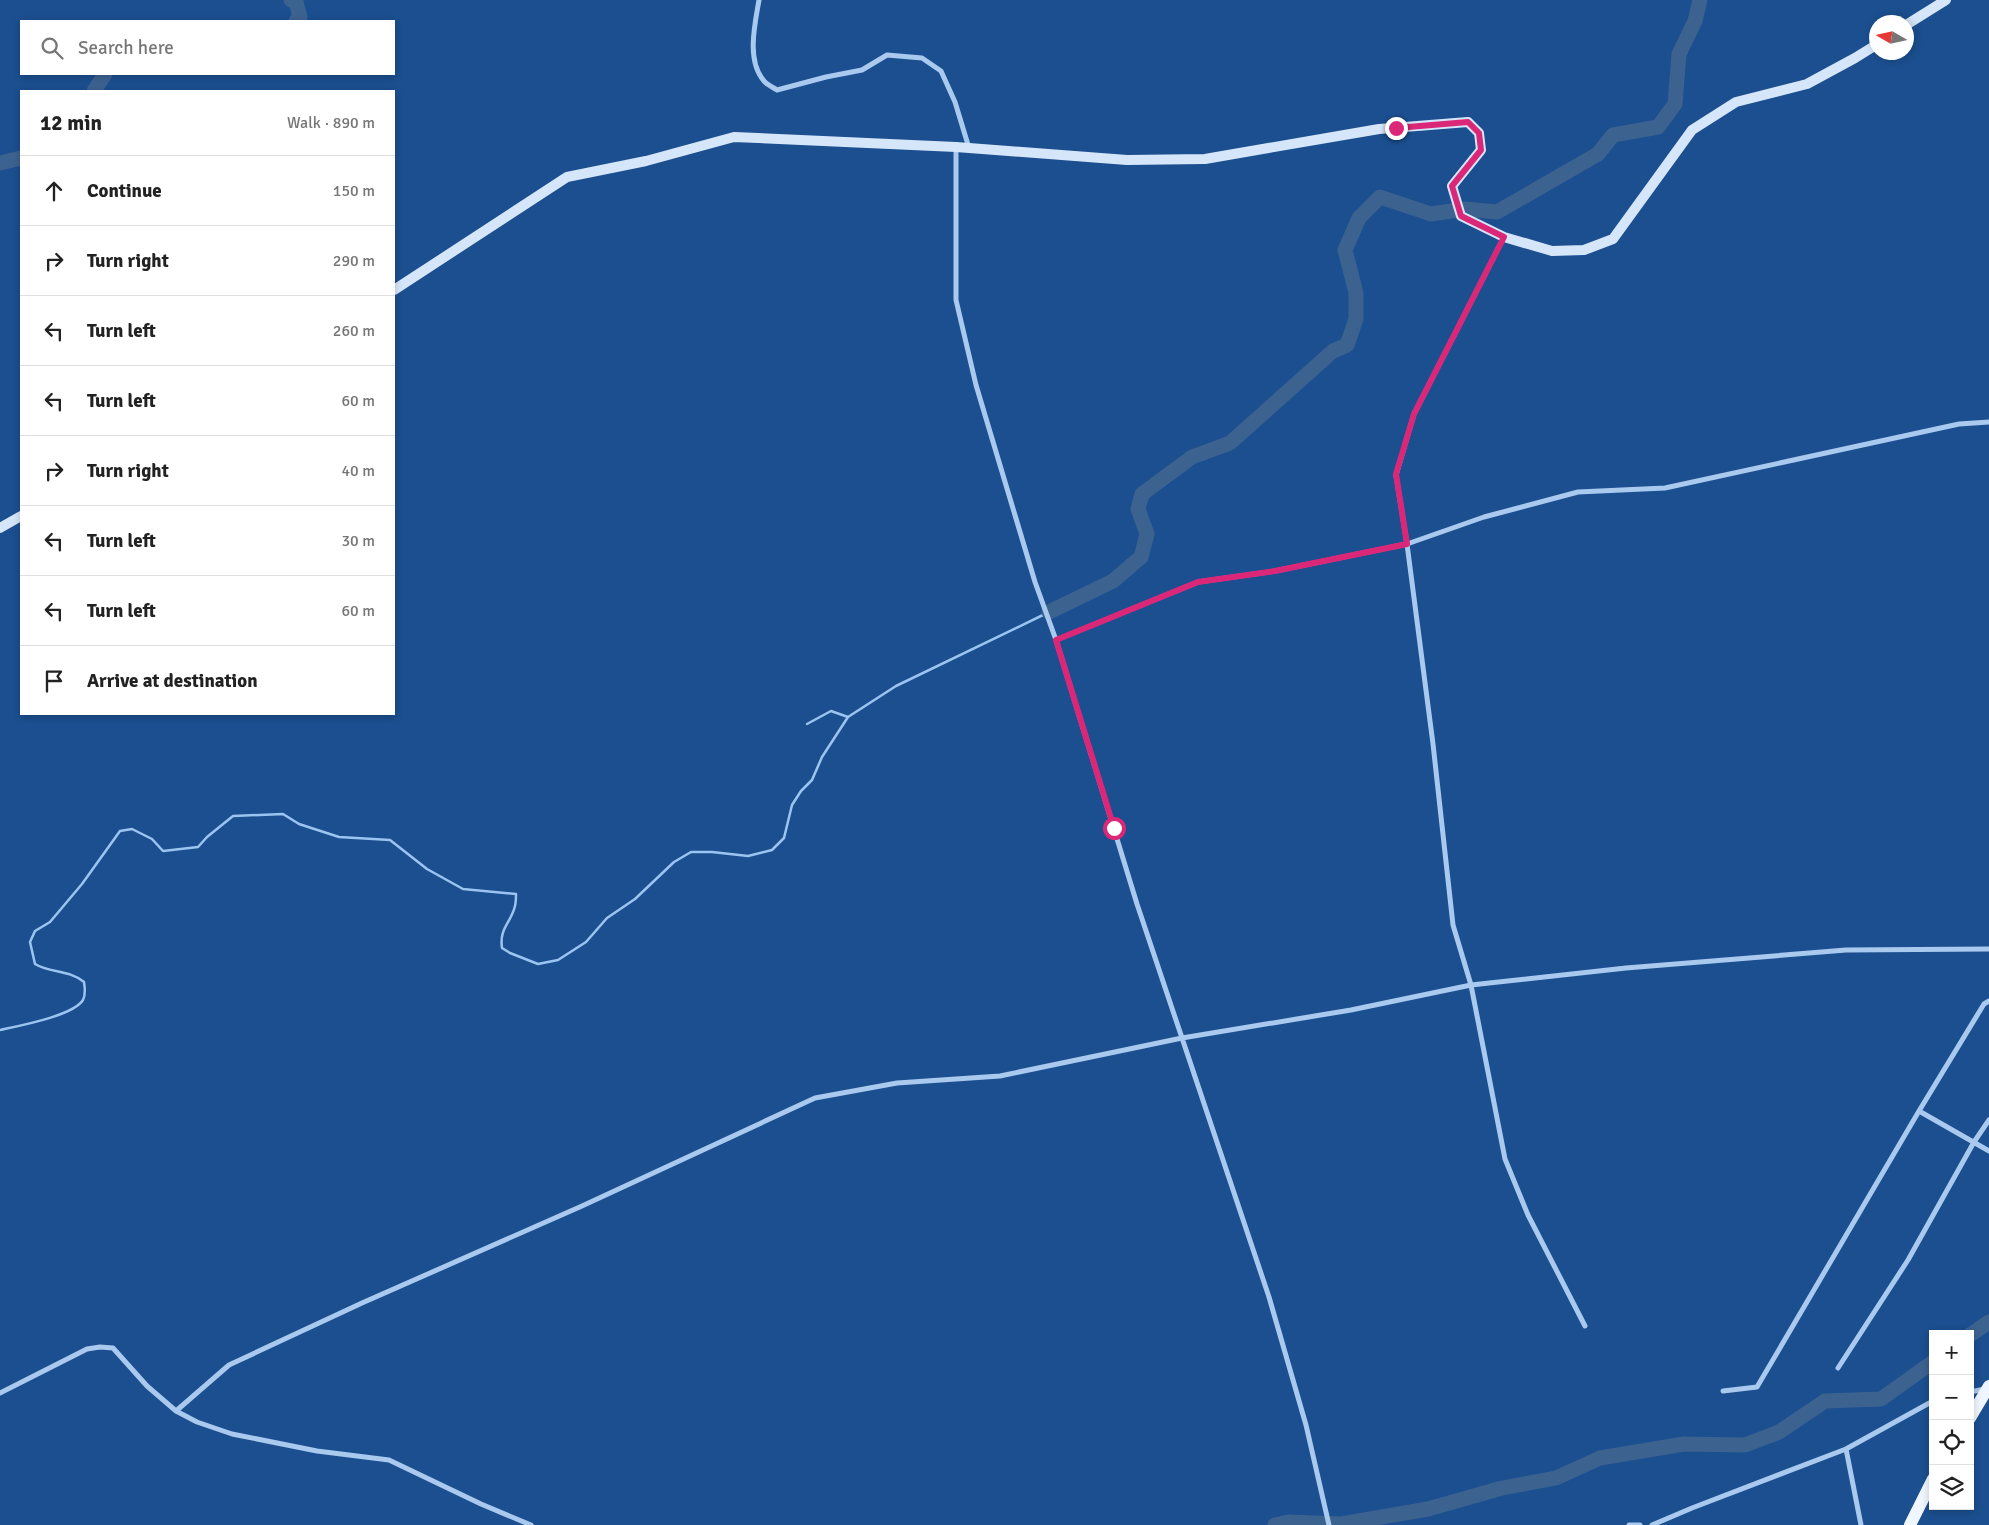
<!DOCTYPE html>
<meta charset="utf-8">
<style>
:root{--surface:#fff;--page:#f2f2f2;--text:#222;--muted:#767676;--line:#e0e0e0}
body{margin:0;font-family:Signika,sans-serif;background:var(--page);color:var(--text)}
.controls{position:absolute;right:15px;bottom:15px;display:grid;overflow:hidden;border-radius:0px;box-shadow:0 2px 8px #0003}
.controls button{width:45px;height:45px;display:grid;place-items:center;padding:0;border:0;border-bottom:1px solid var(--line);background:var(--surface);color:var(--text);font:25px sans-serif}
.compass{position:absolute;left:1869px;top:15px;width:45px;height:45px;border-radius:50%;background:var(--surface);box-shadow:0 2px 8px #0003;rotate:279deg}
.stop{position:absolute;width:15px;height:15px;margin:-11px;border:4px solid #db2777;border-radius:50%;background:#fff}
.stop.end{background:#db2777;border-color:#fff;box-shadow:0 1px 5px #0008}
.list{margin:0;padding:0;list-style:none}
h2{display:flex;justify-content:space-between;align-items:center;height:65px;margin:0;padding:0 20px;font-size:21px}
h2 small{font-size:16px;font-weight:400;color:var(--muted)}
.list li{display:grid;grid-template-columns:32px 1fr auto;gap:15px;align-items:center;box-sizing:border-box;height:70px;padding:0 20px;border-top:1px solid var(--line)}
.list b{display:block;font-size:19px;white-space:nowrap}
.list em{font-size:16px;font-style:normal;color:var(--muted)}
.icon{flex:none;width:28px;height:28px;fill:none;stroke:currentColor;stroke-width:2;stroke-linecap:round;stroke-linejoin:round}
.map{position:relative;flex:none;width:1989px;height:1525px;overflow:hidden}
.search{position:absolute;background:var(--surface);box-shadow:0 2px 8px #0003;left:20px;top:20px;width:375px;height:55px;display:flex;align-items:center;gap:12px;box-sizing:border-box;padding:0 18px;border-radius:0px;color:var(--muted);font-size:19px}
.panel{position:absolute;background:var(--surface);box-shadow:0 2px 8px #0003;left:20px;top:90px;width:375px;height:625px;border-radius:0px}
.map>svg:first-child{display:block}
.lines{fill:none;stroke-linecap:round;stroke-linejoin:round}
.stream{stroke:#9cc4f0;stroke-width:2.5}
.river{stroke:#3c6290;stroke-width:15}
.street{stroke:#a9c9ee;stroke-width:5}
.secondary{stroke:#d6e6fa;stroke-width:10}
.primary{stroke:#f0f6ff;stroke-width:12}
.route{stroke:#db2777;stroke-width:6}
</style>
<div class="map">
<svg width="1989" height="1525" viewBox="0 0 1989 1525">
<rect width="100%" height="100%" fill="#1b4f8f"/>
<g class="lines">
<path class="stream" d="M807,724L831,711L848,717L896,686L1043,615
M0,1030C18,1026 73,1016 83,1000C86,994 85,988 84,982C70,970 50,973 35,964L30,942L35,931L50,922L82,884L120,831L132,829L152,839L163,851L198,847L207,837L233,816L283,814L299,824L339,837L390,840L427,869L463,889L516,894C516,897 516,902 515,906C511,923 499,928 502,948L510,953L538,964L558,960L586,942L607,918L635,899L674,862L691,852H712L748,856L772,850L784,838L792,805L801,791L812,780L822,757L848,717"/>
<path class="river" d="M291,0L296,2L300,17L296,21
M94,91L105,74
M0,163L21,158
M1049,612L1113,581L1141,557L1147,534L1138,509L1142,494L1192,457L1230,443L1333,351L1347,345L1356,319V293L1345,250L1359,218L1380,197L1431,214L1465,209L1497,212L1598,154L1613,135L1658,127L1675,104L1679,54L1695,21L1700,0
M1970,1335L1989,1322
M1275,1525L1288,1522L1341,1524L1428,1509L1502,1488L1556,1478L1600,1458L1684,1444L1745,1445L1779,1432L1825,1401L1881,1399L1933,1362"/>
<path class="street" d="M759,0C755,24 746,60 764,81C767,85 773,87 777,90L826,77L862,70L887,55L922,58L941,71L955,102L969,148
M956,147V300L976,385L1035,582L1056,640L1137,904L1269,1297L1306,1425L1329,1525
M1504,237L1414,414L1396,475L1407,544L1433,744L1453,925L1471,985L1505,1159L1528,1215L1585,1326
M1056,640L1198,582L1275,571L1407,544L1484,517L1578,492L1665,488L1959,424L1989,422
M1919,1111L1989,1151
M1838,1368L1908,1260L1974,1142L1989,1120
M1723,1391L1757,1387L1919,1111L1984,1004L1989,1001
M1970,1392L1985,1389
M0,1393L87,1349L100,1347L113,1348L147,1386L176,1411L197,1422L232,1434L317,1451L389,1460L481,1504L531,1525
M176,1411L229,1365L362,1303L582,1206L815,1098L897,1083L1000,1076L1182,1038L1351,1010L1471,985L1626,968L1846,950L1989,949
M1629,1525H1640
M1652,1525L1692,1508L1846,1449
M1861,1525L1846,1449L1933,1401"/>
<path class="secondary" d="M1906,25L1946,0
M394,290L567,177L646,161L734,137L956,147L1127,160L1205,159L1379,129L1468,122L1479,133L1481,150L1452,186L1461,216L1504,237L1552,251L1584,250L1613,239L1692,130L1736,102L1807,84L1855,58L1876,45
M0,528L21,516"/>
<path class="primary" d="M1970,1418L1989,1386
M1910,1525L1933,1479"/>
</g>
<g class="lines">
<path class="route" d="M1114,828L1056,640L1198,582L1275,571L1407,544L1396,474L1414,414L1504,237L1461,216L1452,186L1481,150L1479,133L1468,122L1396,128"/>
</g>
</svg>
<div class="controls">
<button>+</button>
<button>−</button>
<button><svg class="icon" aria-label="locate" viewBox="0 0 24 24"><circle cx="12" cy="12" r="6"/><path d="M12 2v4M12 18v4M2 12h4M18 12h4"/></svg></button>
<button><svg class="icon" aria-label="layers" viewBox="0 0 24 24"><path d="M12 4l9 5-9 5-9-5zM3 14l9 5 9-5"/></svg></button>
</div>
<svg class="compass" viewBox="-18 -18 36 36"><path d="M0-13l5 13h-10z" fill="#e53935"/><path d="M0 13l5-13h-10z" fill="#767676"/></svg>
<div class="stop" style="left:1114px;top:828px"></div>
<div class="stop end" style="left:1396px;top:128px"></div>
<div class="search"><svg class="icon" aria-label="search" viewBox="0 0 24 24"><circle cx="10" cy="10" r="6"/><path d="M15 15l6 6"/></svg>Search here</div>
<section class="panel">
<h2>12 min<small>Walk · 890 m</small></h2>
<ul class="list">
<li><svg class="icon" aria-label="ahead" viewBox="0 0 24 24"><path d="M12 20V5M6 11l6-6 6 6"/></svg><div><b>Continue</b></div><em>150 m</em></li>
<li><svg class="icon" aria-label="right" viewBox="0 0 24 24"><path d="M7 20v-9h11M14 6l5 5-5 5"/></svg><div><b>Turn right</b></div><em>290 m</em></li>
<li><svg class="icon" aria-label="left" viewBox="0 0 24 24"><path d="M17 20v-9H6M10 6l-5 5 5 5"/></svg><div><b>Turn left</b></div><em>260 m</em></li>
<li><svg class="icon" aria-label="left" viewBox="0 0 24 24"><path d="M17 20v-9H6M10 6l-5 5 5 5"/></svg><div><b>Turn left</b></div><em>60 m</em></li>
<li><svg class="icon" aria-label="right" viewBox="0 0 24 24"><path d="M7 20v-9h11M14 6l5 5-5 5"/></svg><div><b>Turn right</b></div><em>40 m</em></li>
<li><svg class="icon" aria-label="left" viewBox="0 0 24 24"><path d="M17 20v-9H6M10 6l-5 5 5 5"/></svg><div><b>Turn left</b></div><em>30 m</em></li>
<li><svg class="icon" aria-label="left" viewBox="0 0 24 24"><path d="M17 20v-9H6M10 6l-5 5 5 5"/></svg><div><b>Turn left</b></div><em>60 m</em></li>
<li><svg class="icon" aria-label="arrive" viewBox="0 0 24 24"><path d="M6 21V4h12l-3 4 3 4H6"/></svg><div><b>Arrive at destination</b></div></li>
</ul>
</section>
</div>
